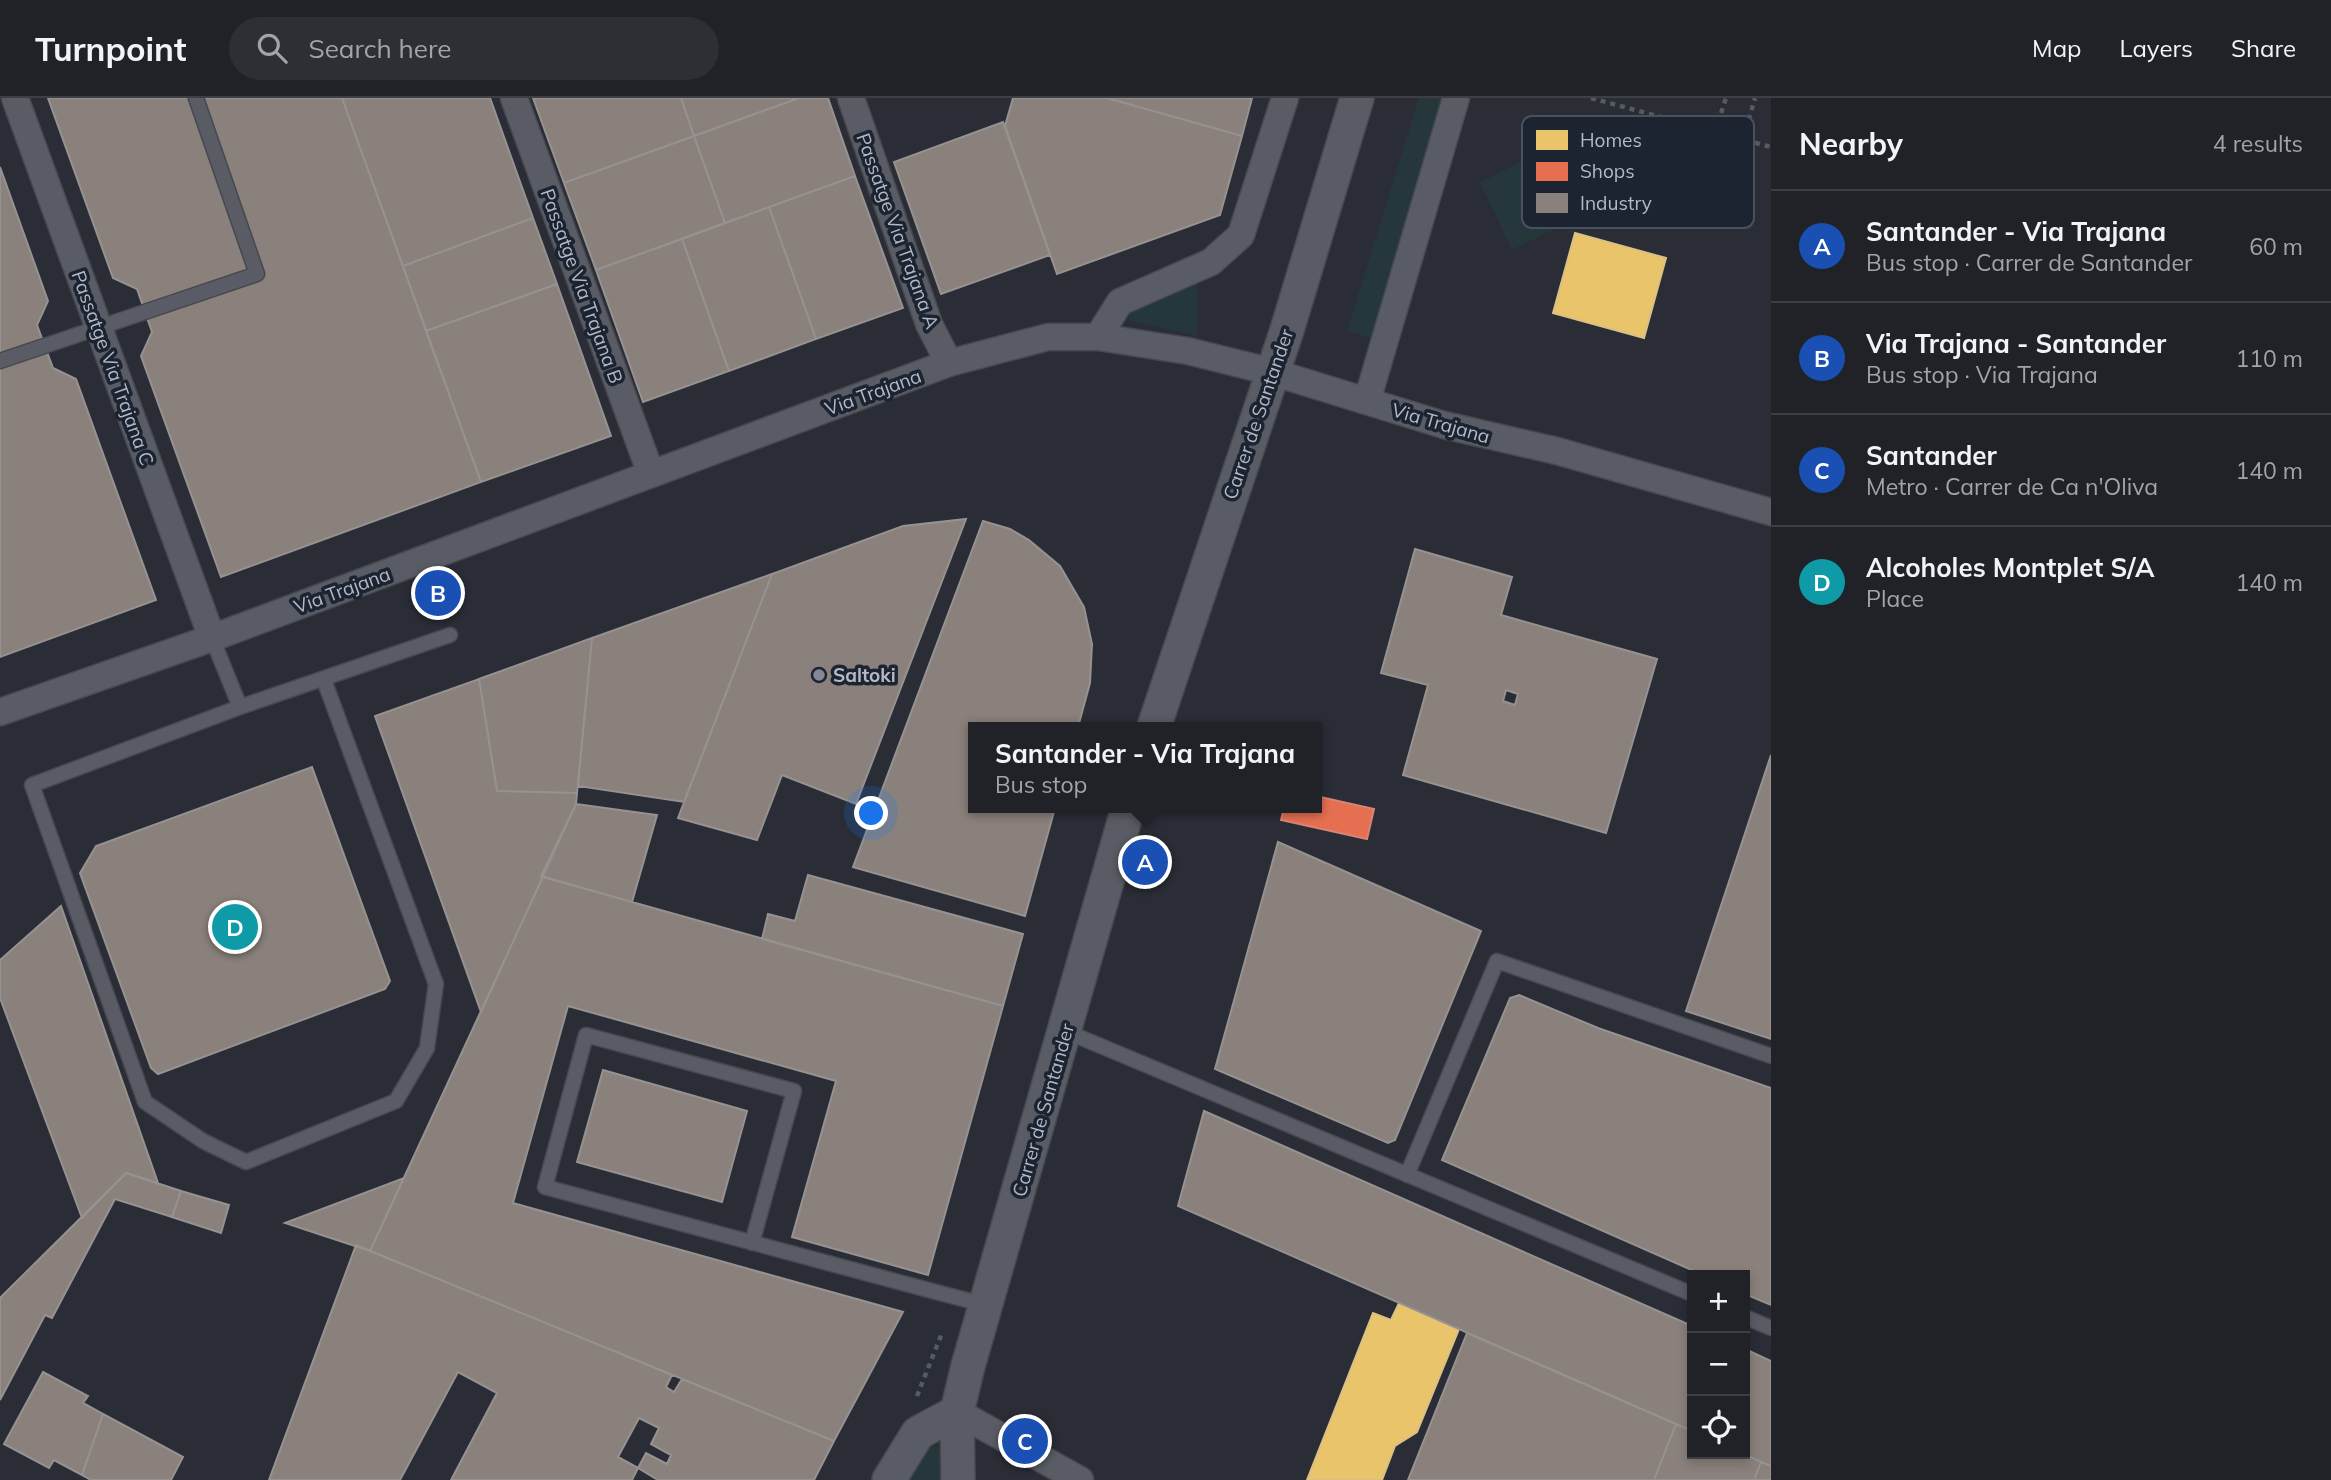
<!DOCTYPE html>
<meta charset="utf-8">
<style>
:root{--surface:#202228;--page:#2d2f34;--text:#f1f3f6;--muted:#a2a4a8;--line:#3d3f45;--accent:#bca0f2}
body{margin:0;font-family:Mulish,sans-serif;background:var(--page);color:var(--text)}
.controls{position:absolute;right:21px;bottom:21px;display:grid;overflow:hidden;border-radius:0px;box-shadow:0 4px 10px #0003}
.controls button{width:63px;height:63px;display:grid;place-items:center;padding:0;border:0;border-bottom:2px solid var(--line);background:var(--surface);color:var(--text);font:35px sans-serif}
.you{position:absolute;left:872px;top:716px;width:24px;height:24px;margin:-18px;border:5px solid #fff;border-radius:50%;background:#1a73e8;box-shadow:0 0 0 10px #1a73e833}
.badge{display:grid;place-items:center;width:46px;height:46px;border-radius:50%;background:var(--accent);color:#fff;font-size:23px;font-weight:700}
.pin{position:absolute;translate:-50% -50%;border:4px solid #fff;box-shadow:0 2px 7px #0006}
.popup{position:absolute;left:968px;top:624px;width:354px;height:91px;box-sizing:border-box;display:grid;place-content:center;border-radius:0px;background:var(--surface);filter:drop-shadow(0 2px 5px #0005);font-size:23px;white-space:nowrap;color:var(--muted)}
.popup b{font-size:26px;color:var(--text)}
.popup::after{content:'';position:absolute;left:50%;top:100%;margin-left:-14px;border:14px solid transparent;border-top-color:var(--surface)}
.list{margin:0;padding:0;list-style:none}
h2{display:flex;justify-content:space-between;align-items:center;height:91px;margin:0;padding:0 28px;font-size:30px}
h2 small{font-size:23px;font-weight:400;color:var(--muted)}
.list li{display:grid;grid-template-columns:46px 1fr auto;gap:21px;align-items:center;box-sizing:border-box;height:112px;padding:0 28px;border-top:2px solid var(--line)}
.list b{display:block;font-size:26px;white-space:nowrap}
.list p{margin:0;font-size:23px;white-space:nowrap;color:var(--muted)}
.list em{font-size:23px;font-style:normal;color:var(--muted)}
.icon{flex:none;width:38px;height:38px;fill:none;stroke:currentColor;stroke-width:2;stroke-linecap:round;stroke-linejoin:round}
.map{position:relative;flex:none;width:1771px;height:1382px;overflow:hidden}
header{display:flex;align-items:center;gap:42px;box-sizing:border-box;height:98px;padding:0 35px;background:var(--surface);border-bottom:2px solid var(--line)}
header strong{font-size:33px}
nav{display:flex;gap:38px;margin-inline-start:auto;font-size:24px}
.search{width:490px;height:63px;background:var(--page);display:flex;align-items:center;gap:18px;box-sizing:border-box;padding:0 24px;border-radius:38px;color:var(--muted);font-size:26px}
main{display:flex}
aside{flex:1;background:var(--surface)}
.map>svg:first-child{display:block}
.green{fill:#26373c}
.homes{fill:#e9c46a;stroke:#d9c186;stroke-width:2}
.shops{fill:#e76f51;stroke:#d78574;stroke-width:2}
.industry{fill:#8a817c;stroke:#969292;stroke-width:2;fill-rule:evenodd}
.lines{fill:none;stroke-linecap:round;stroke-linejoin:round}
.service-casing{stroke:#46484f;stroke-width:17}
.minor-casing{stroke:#46484f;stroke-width:29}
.tertiary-casing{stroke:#46484f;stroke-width:36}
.path{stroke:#565b61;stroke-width:4.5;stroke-dasharray:5 5;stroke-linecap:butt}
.service{stroke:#595c64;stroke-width:14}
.minor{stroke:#595c64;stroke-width:26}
.tertiary{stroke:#595c64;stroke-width:33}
.poi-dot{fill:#838894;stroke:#1c2331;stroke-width:2.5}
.labels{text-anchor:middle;stroke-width:7;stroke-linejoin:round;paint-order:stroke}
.street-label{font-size:19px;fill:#b3b9c7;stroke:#1c2331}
.poi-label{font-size:19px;font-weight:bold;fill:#b3b9c7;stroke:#1c2331;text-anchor:start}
.key{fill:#1c2331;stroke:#49505e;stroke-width:2}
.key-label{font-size:19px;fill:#b3b9c7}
</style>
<header>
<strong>Turnpoint</strong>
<div class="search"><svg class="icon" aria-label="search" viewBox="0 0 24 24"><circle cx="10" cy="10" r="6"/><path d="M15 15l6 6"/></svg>Search here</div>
<nav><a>Map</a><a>Layers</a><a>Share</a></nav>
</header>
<main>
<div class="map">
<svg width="1771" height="1382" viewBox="0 0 1771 1382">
<rect width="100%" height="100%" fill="#2a2d36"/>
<path class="green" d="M1419,0H1446L1379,242L1347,233Z
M1601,25L1634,92L1512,152L1480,84Z
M1197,183V238L1129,222L1128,210Z
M932,1348L942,1349L945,1382H908L927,1351Z"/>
<path class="homes" d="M1575,135L1666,160L1644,240L1553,215Z
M1399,1205L1459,1231L1417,1334L1395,1348L1382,1382H1307L1373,1215L1391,1222Z"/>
<path class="shops" d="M1316,698L1374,711L1367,741L1281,722L1284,710H1316Z"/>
<path class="industry" d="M48,0H342L481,384L221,479L141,258L152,234L137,191L113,180Z
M342,0H490L533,120L403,168Z
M533,0H681L694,38L564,85Z
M681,0H799L694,38Z
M799,0H828L855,78L725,125L694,38Z
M1013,0H1107L1242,38L1220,117L1057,176L1005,28Z
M1107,0H1252L1242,38Z
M1003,24L1050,157L941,196L894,64Z
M694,38L725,125L596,172L564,85Z
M0,69L48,203L37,227L53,270L76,281L156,502L0,559Z
M855,78L903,210L816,241L769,109Z
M769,109L816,241L729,273L682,141Z
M533,120L557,186L426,233L403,168Z
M682,141L729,273L643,304L596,172Z
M557,186L611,338L481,384L426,233Z
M966,421L856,706L782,677L757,742L678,720L772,476L903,428Z
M983,423L1010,431L1029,442L1060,468L1084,509L1092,546L1090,585L1078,629H974V710H1055L1025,818L853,769Z
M1415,451L1512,479L1501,517L1657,561L1606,735L1403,677L1428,587L1381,575ZM1506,592L1518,596L1515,607L1503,603Z
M772,476L684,704L578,688L592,540Z
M592,540L577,695L497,693L479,581Z
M479,581L497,693L577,695L576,706L481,914L375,618Z
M1771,657V941L1686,913Z
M312,669L390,883L385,891L158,976L151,970L80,775L96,748Z
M576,706L657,717L632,804L541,778Z
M1278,744L1481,833L1395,1042L1388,1045L1215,971Z
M808,777L1023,836L1003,908L762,841L768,816L795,823Z
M543,779L1003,908L928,1177L792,1139L836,983L568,908L513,1105L903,1214L834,1343L370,1153Z
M61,808L158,1085L126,1075L82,1120L0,900V862Z
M1519,897L1598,930L1771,990V1207L1745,1196V1177H1703L1442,1062L1510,900Z
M603,972L747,1013L722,1104L577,1064Z
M1204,1013L1692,1228V1333L1178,1108Z
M126,1075L181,1093L172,1119L115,1101L52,1220L45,1217L0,1302V1200Z
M404,1080L370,1153L285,1125Z
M181,1093L229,1107L221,1135L172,1119Z
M356,1147L672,1277L666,1289L674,1294L682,1281L834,1343L814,1382H658L638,1370L632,1382H451L497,1295L458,1274L400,1382H269ZM639,1320L659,1330L651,1346L671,1357L667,1366L646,1355L638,1370L618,1359Z
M1467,1235L1676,1326L1654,1382H1408Z
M1745,1251L1771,1263V1368L1743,1356Z
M43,1274L88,1298L83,1305L103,1316L82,1377L54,1362L49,1370L4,1346Z
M103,1316L183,1359L171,1382H91L82,1377Z
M1676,1326L1692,1333V1356H1743L1761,1364L1754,1382H1654Z
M1761,1364L1771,1368V1382H1754Z"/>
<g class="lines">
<g class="service-casing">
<path id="service" d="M0,263L257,176L196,0
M212,540L240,609
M324,582L436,886L427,950L396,1003L246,1064L203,1043L145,1004L32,687L240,609L450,537
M1065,933L1692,1196
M1407,1077L1497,863L1771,958
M752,1145L794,993L586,937L545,1089L936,1194L986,1207
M1745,1219L1771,1230"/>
</g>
<g class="minor-casing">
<path id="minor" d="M15,0L212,540
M514,0L651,376
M851,0L929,226L949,265
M1098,239L1120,204L1211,164L1241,137L1285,0
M1367,303L1456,0
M0,614L212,540L949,265L1048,239H1098L1188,253L1272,274L1444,327L1557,353L1771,414
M957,1314L1080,1382"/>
</g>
<g class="tertiary-casing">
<path id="tertiary" d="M1154,629L1287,232L1357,0
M889,1382L918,1335L957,1314
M958,1382L957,1314L968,1268L1128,710"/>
</g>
<path class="path" d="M1591,0L1771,49
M1715,34L1726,0
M1743,41L1755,0
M917,1298L942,1235"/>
<use href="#service" class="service"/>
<use href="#minor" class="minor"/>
<use href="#tertiary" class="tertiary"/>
</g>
<circle class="poi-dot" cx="819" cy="577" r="7"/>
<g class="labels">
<g class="street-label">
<text transform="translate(898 133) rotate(70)" y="7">Passatge Via Trajana A</text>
<text transform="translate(582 188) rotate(70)" y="7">Passatge Via Trajana B</text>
<text transform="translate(113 270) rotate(70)" y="7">Passatge Via Trajana C</text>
<text transform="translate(873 294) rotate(-20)" y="7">Via Trajana</text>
<text transform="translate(1258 316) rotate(-71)" y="7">Carrer de Santander</text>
<text transform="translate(1441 325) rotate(16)" y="7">Via Trajana</text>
<text transform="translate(342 492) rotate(-20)" y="7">Via Trajana</text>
<text transform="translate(1043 1012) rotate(-74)" y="7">Carrer de Santander</text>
</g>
<g class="poi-label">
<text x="833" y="584">Saltoki</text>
</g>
</g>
<rect x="1522" y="18" width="232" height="112" rx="10" class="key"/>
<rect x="1536" y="32" width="32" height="20" fill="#e9c46a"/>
<rect x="1536" y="64" width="32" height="19" fill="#e76f51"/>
<rect x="1536" y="95" width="32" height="20" fill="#8a817c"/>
<g class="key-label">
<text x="1580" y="49">Homes</text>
<text x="1580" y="80">Shops</text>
<text x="1580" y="112">Industry</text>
</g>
</svg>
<div class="controls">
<button>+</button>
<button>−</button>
<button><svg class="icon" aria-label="locate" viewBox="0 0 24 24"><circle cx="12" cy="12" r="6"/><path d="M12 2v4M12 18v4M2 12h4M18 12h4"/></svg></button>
</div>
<div class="you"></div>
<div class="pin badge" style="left:1145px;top:764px;background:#1a4fb4">A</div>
<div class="popup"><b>Santander - Via Trajana</b>Bus stop</div>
<div class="pin badge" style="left:438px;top:495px;background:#1a4fb4">B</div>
<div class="pin badge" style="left:1025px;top:1343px;background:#1a4fb4">C</div>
<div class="pin badge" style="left:235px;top:829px;background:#0f9aa8">D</div>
</div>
<aside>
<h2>Nearby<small>4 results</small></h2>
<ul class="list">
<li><span class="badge" style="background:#1a4fb4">A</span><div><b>Santander - Via Trajana</b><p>Bus stop · Carrer de Santander</p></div><em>60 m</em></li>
<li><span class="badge" style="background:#1a4fb4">B</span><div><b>Via Trajana - Santander</b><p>Bus stop · Via Trajana</p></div><em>110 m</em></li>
<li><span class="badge" style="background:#1a4fb4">C</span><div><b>Santander</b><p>Metro · Carrer de Ca n'Oliva</p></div><em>140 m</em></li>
<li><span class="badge" style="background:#0f9aa8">D</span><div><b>Alcoholes Montplet S/A</b><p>Place</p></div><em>140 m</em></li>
</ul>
</aside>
</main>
